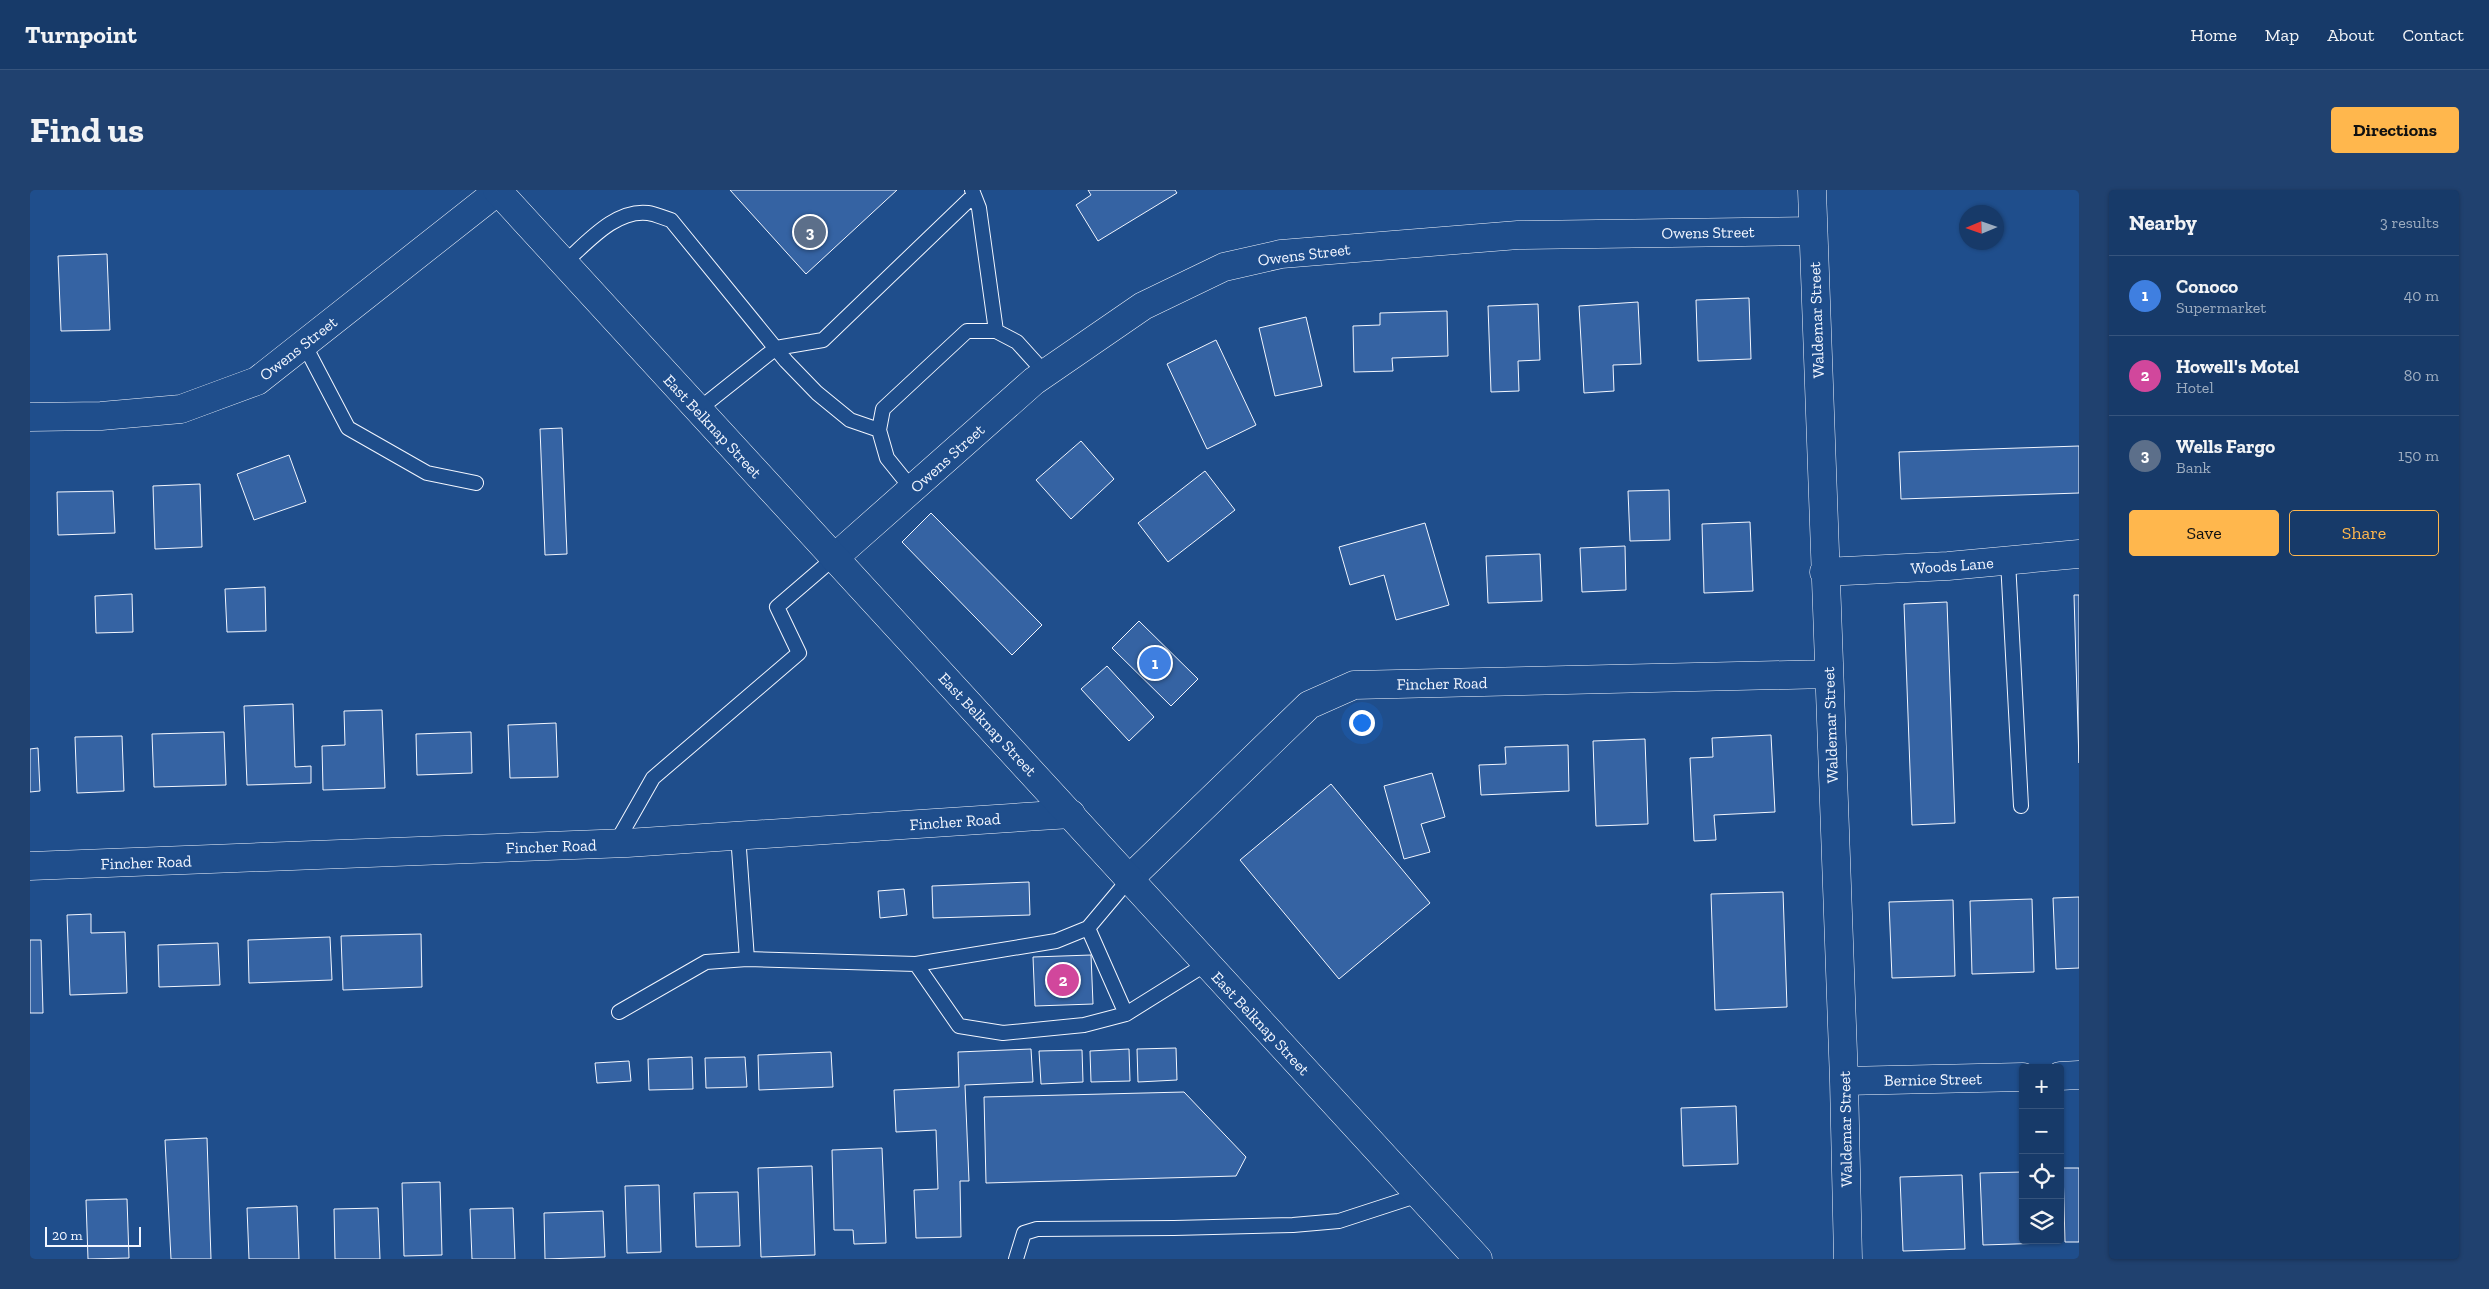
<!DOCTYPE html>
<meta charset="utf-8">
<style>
:root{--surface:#173a69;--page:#20416f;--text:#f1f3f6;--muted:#9eadc0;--line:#36547d;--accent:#ffb74d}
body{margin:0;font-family:"Zilla Slab",serif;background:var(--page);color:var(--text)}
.controls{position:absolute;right:15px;bottom:15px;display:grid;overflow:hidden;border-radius:5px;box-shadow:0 1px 4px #0004}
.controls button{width:45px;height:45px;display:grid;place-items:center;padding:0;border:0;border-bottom:1px solid var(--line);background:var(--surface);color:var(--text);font:25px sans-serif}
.compass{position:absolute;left:1929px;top:15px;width:45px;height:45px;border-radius:50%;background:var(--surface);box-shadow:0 1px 4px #0004;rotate:268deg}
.scale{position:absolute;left:15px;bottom:12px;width:96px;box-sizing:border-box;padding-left:5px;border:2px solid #f2f6ff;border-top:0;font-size:14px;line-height:18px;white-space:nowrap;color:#f2f6ff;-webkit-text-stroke:4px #1f4e8c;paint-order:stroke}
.you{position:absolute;left:1331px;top:532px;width:18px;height:18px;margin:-12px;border:4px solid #fff;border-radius:50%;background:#1a73e8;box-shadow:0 0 0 8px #1a73e833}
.badge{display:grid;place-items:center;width:32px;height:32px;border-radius:50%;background:var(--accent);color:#fff;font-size:16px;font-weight:700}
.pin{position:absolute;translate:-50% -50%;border:2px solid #fff;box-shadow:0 1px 5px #0006}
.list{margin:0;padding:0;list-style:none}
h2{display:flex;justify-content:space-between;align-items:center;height:65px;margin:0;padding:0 20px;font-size:21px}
h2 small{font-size:16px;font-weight:400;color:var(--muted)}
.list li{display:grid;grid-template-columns:32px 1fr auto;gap:15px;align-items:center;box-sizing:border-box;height:80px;padding:0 20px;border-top:1px solid var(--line)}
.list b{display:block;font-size:19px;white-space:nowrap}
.list p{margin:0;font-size:16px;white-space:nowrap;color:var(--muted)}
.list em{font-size:16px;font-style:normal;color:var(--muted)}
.actions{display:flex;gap:10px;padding:15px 20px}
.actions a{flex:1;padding:11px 0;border:1px solid var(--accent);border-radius:5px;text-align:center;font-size:18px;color:var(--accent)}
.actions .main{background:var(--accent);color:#111}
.icon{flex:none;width:28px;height:28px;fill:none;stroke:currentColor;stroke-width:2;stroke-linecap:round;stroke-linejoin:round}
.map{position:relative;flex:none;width:2049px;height:1069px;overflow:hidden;border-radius:5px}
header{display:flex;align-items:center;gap:30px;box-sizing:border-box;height:70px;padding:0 25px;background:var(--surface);border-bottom:1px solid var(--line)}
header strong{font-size:24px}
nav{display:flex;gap:28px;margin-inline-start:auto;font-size:18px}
.intro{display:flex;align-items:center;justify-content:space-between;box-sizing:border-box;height:120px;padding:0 30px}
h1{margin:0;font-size:35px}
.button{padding:12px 22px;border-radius:5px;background:var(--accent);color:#111;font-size:18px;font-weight:700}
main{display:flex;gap:30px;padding:0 30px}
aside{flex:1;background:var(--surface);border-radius:5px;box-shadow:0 1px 4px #0004}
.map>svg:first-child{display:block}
.building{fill:#3563a3;stroke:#f2f6ff}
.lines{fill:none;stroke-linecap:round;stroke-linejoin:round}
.service-casing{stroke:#f2f6ff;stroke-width:16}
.minor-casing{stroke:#f2f6ff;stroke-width:29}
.primary-casing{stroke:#f2f6ff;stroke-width:29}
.service{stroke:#1f4e8c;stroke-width:14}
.minor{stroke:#1f4e8c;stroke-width:28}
.primary{stroke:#1f4e8c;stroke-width:28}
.labels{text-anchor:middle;stroke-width:4;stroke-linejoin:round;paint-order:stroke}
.street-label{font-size:16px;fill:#f2f6ff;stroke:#1f4e8c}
</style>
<header>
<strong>Turnpoint</strong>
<nav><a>Home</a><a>Map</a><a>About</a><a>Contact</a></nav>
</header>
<div class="intro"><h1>Find us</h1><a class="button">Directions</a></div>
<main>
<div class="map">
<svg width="2049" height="1069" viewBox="0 0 2049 1069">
<rect width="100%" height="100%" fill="#1f4e8c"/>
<path class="building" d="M700,0H867L776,84Z
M1058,0H1145L1147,3L1068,51L1046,15L1061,5Z
M77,64L80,140L31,141L28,66Z
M1719,108L1721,169L1668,171L1666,110Z
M1608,112L1611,174L1583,175L1584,201L1554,203L1549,116Z
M1508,114L1510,170L1488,171L1489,201L1461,202L1458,116Z
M1417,121L1418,166L1362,168L1363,181L1324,182L1323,136L1350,135V123Z
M1276,127L1292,196L1245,206L1229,138Z
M1186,150L1226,235L1177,259L1137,174Z
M532,238L537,364L515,365L510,239Z
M1051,251L1084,289L1041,329L1006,290Z
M2049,256V303L1871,309L1869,262Z
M259,265L276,312L224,330L207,284Z
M1175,281L1205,320L1138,372L1108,333Z
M170,294L172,357L125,359L123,296Z
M1639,300L1640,350L1600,351L1598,301Z
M83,301L85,343L28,345L27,302Z
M901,323L1012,435L982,465L872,352Z
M1720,332L1723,401L1674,403L1672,334Z
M1395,333L1419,415L1366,430L1354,385L1320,395L1309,357Z
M1595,356L1596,400L1552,402L1550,358Z
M1510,364L1512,411L1458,413L1456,366Z
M235,397L236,441L197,442L195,399Z
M102,404L103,442L66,443L65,406Z
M2044,405H2049V573Z
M1917,412L1925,633L1882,635L1874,414Z
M1109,431L1168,489L1141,516L1082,458Z
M1077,476L1124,527L1099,551L1051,499Z
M263,514L265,577L281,576V593L217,595L214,516Z
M352,520L355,598L293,600L292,556L315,555L314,521Z
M526,533L528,587L480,588L478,535Z
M194,542L196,595L124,597L122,544Z
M441,542L442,583L387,585L386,544Z
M1741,545L1745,622L1684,625L1686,650L1664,651L1660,568L1683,567L1682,548Z
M92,546L94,601L47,603L45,547Z
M1615,549L1618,634L1566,636L1563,551Z
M1538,555L1539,601L1451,605L1449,575L1476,574L1475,557Z
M8,558L10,601L0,602V559Z
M1402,583L1415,627L1391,634L1400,662L1374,669L1354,596Z
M1301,594L1400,713L1309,789L1210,670Z
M999,692L1000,725L903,728L902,696Z
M874,699L877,725L850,728L848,701Z
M1753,702L1757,817L1685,820L1681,704Z
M2049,707V778L2026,779L2023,708Z
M2002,709L2004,782L1942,784L1940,711Z
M1923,710L1925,786L1862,788L1859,712Z
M61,724V743L95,742L97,803L40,805L37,725Z
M391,744L392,797L313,800L311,746Z
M300,747L302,790L219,793L218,750Z
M0,750H11L13,823H0Z
M188,753L190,795L129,797L128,755Z
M1061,765L1063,814L1005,816L1003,767Z
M1146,858L1147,890L1108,892L1107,859Z
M1001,859L1003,892L935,895L939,991H930L931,1047L886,1048L884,1000L908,999L906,940L866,942L864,900L929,897L928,862Z
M1099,859L1100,891L1061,892L1060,861Z
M1052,860L1053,892L1011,894L1009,861Z
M801,862L803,897L729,900L728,865Z
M662,867L663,899L619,900L618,869Z
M715,867L717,897L676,898L675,868Z
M599,871L601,891L567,893L565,873Z
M1154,902L1216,967L1206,986L956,993L954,907Z
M1706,916L1708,974L1653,976L1651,918Z
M177,948L181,1069H141L135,950Z
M852,958L856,1053L824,1054L823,1040H804L802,960Z
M782,976L785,1065L731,1067L728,978Z
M2033,978H2049V1052H2035Z
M1993,982V1050H2016V1053L1953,1055L1950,983Z
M1932,985L1935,1059L1873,1061L1870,987Z
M410,992L412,1065L374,1066L372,993Z
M629,995L631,1062L597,1063L595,996Z
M708,1002L710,1056L666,1057L664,1003Z
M97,1009L99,1068L58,1069L56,1010Z
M267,1016L269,1069H219L217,1018Z
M348,1018L350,1069H305L304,1019Z
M483,1018L485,1069H442L440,1019Z
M573,1021L575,1067L515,1069L514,1023Z"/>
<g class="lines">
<g class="service-casing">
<path id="service" d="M942,0L949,18L966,141
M534,73C557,53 585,19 618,23C626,24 633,28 641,30L756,171L787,203L820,230L849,240
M274,154L318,238L397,283L446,293
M668,220L746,158L793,150L944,5
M882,299L857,268L849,240L853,219L937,141H966L987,152L1015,183
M1978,371L1991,616
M708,645L717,769
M586,653L623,588L769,463L747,417L804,368
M1058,738L1096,824L1176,774
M886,774L929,836L973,843L1054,835L1096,824
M589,822L676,772L717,769L886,774L1026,751L1058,738L1100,688
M986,1069L994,1043L1007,1039L1144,1038L1263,1035L1309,1031L1389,1005"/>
</g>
<g class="minor-casing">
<path id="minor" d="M1782,0L1814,891L1818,1069
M0,227L71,226L151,219L227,191L468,1
M804,368L1004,191L1113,116L1194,77L1251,64L1488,45L1783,41
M1794,382L1918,376L2049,364
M0,676L597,653L1041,624
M1100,688L1279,515L1324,495L1798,484
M2030,886L2049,885
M1814,891L1993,887"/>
</g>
<g class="primary-casing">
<path id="primary" d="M467,0L1448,1069"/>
</g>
<use href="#service" class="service"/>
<use href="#minor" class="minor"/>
<use href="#primary" class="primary"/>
</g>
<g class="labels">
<g class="street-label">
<text transform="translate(1678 42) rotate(-1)" y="6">Owens Street</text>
<text transform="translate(1274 64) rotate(-7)" y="6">Owens Street</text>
<text transform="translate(1786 130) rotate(-92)" y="6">Waldemar Street</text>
<text transform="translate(268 158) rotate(-38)" y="6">Owens Street</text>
<text transform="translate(683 236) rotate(47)" y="6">East Belknap Street</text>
<text transform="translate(917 268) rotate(-42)" y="6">Owens Street</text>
<text transform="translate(1922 375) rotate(-4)" y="6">Woods Lane</text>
<text transform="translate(1412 493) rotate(-1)" y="6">Fincher Road</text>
<text transform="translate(958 534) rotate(47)" y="6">East Belknap Street</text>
<text transform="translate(1800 535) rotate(-92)" y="6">Waldemar Street</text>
<text transform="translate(925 631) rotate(-4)" y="6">Fincher Road</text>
<text transform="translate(521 656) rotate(-2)" y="6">Fincher Road</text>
<text transform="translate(116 672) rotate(-2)" y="6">Fincher Road</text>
<text transform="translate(1231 833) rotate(47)" y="6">East Belknap Street</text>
<text transform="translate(1903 889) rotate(-1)" y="6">Bernice Street</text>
<text transform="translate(1815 939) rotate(-91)" y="6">Waldemar Street</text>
</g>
</g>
</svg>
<div class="controls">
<button>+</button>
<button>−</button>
<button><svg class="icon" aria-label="locate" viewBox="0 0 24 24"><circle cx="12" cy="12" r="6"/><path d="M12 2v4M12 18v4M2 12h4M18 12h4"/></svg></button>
<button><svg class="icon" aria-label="layers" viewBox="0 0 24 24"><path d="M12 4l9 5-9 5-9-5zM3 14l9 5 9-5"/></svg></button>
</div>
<svg class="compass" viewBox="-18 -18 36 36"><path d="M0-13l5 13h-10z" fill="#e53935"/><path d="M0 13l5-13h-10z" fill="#9eadc0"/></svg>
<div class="scale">20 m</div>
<div class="you"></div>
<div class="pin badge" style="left:1125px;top:473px;background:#3f7fe0">1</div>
<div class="pin badge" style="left:1033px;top:790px;background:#d1479c">2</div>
<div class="pin badge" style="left:780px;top:42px;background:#5c6f8a">3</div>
</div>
<aside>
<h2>Nearby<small>3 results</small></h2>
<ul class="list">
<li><span class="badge" style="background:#3f7fe0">1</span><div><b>Conoco</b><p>Supermarket</p></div><em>40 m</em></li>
<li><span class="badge" style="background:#d1479c">2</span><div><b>Howell's Motel</b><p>Hotel</p></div><em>80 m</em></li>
<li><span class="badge" style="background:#5c6f8a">3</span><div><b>Wells Fargo</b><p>Bank</p></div><em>150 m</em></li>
</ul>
<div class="actions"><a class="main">Save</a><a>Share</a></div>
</aside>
</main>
